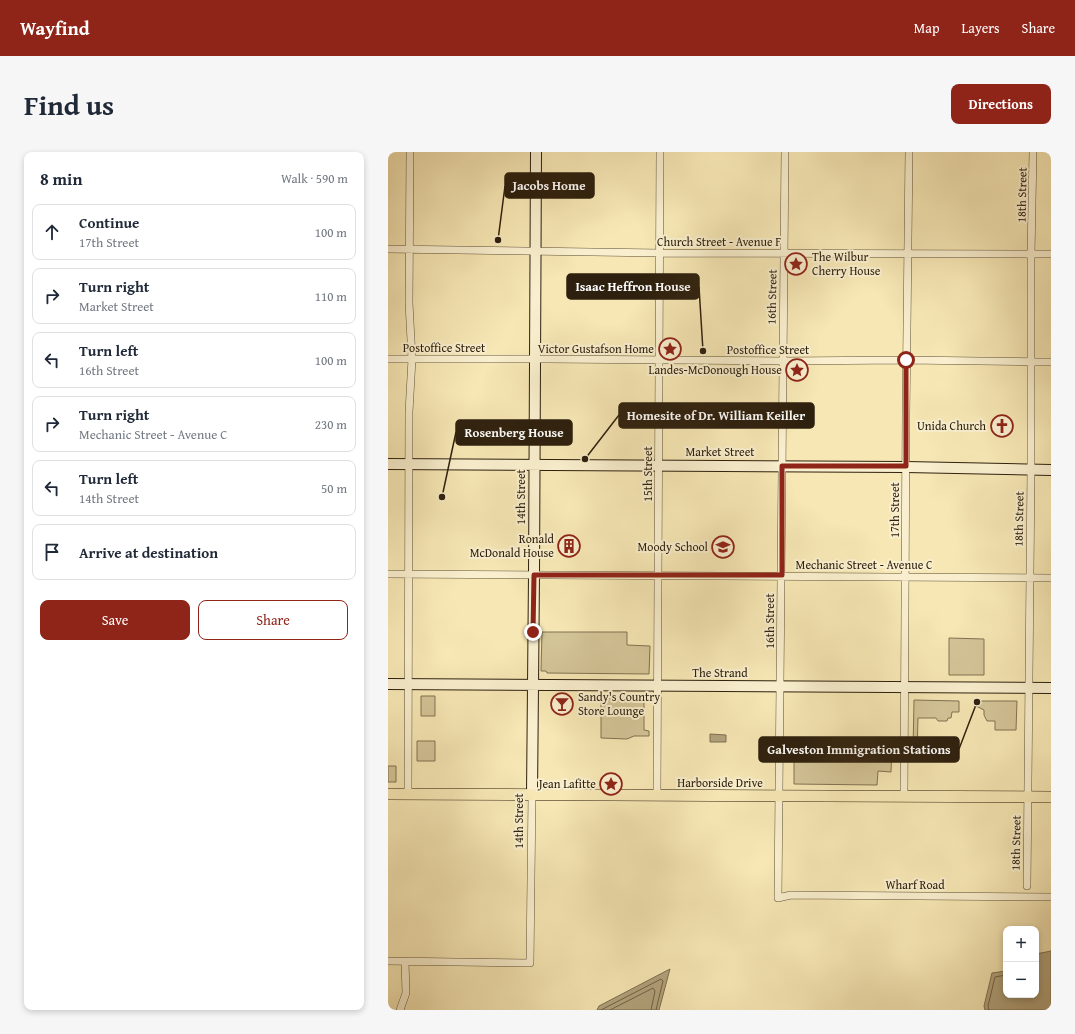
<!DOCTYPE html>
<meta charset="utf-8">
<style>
:root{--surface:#fff;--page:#f6f6f7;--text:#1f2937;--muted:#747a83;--line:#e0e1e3;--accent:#8f2418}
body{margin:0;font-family:"Gentium Book Plus",serif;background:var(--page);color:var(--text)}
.controls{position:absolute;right:12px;bottom:12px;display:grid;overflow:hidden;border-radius:8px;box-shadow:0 2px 6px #0003}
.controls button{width:36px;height:36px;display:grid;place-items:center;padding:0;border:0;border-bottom:1px solid var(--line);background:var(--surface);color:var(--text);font:20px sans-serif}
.stop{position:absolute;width:12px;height:12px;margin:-9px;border:3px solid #8f2418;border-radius:50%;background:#fff}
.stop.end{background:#8f2418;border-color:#fff;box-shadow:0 1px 4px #0008}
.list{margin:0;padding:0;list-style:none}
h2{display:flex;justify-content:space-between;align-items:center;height:52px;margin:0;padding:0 16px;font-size:17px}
h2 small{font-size:13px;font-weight:400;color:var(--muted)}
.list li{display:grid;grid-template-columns:26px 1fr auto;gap:12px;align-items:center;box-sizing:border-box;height:56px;margin:0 8px 8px;padding:0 8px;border:1px solid var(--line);border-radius:8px}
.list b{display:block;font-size:15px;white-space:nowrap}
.list p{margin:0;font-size:13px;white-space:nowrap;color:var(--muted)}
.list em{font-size:13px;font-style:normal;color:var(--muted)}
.actions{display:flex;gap:8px;padding:12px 16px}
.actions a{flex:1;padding:9px 0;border:1px solid var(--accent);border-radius:8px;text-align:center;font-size:14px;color:var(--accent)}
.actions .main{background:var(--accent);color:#fff}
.icon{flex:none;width:22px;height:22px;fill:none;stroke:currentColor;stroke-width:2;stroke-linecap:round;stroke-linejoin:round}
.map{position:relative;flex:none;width:663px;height:858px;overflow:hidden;border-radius:8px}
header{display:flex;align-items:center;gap:24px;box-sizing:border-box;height:56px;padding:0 20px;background:var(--accent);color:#fff}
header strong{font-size:19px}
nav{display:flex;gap:22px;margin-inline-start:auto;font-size:14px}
.intro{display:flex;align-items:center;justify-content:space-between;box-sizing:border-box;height:96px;padding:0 24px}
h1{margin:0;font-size:28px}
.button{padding:10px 18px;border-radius:8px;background:var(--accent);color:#fff;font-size:14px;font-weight:700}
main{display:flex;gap:24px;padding:0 24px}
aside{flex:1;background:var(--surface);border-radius:8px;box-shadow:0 2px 6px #0003}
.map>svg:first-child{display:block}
.green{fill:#d4c598;stroke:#817253}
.water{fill:#b2a37c;stroke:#7d6f50}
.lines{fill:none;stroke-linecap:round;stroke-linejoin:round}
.shore{stroke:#706245;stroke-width:1}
.street-casing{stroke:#605238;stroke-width:8}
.secondary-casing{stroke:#2e200e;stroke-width:12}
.primary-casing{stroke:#2e200e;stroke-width:12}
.street{stroke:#f9efce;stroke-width:7}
.secondary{stroke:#f9efce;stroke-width:10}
.primary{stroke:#f6e7b4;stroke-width:11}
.route{stroke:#8f2418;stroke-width:5}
.labels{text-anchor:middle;stroke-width:4;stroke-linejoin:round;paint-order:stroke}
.street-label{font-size:12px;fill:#2e200e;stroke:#f9efce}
.poi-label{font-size:12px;fill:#2e200e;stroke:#f9efce;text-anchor:end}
.leader{fill:none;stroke:#2e200e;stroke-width:1.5}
.callout-dot{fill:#2e200e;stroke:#f9efce;stroke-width:1.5}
.callout{fill:#2e200e;stroke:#2e200e;stroke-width:1.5}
.callout-label{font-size:13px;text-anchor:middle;font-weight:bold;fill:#fff}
</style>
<header>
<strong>Wayfind</strong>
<nav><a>Map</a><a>Layers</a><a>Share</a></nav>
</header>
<div class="intro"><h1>Find us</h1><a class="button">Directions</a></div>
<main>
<aside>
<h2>8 min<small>Walk · 590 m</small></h2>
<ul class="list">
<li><svg class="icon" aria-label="ahead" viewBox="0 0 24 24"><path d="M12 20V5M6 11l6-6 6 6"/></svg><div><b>Continue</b><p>17th Street</p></div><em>100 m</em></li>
<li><svg class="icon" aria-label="right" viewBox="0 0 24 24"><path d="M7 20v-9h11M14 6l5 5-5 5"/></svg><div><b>Turn right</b><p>Market Street</p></div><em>110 m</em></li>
<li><svg class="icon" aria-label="left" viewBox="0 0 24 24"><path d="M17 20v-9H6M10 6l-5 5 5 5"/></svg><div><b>Turn left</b><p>16th Street</p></div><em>100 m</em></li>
<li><svg class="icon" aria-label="right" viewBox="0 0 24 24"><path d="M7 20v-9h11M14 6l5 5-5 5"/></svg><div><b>Turn right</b><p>Mechanic Street - Avenue C</p></div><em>230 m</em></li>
<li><svg class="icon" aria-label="left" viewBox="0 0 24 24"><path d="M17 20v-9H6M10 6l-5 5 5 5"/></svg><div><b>Turn left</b><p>14th Street</p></div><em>50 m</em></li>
<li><svg class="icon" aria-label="arrive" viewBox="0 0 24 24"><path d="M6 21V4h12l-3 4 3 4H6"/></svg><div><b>Arrive at destination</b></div></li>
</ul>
<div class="actions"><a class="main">Save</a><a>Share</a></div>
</aside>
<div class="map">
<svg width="663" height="858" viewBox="0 0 663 858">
<rect width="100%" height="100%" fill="#f6e7b4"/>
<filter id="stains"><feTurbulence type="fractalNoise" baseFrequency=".005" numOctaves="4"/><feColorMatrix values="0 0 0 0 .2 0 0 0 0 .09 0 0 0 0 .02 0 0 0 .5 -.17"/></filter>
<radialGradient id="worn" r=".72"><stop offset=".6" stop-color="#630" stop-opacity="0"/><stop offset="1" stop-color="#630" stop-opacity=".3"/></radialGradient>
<path class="green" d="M154,480H239V493L262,494L261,522L159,521L158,519H153Z
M561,486L596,487V523H561Z
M33,544H47V564H33Z
M213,546L256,547V578L261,579V584H246L239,587L213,586Z
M526,548L571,549V560H564L563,566H560L559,569H550L548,566H530L529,600H527L525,599Z
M588,549H629L628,578H607V569H599L596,563V558L588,554Z
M29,589H47V609H29Z
M406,593L439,594L438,601L454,602L455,594H504L503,620L490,619L489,633L406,632Z
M0,614H8V630H0Z"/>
<path class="water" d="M322,582L338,583V590H322Z
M663,799V858H597L596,854L604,821L618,819V843H648V802Z
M282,817L271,858H209L211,854Z"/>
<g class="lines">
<path class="shore" d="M213,858L273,827L275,829L268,858
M222,858L265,836L267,839L263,858
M601,858L600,854L607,825L618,823"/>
<g class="street-casing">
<path id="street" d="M397,0L390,746L403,743L663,745
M0,97L272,101L663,102
M0,207H161L395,209L518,208L663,210
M0,422L663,426
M20,642L21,260L24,207L21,151L22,0
M269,643L272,0
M516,645L518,263L521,0
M639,734L643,318V102L645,0
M0,809L142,811L144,643
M12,858L18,841L17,809"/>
</g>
<g class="secondary-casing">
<path id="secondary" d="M0,312L518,315L663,318
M0,532L663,536
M144,643L146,423L148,0"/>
</g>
<g class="primary-casing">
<path id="primary" d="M0,642L663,645"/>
</g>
<use href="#street" class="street"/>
<use href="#secondary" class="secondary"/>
<use href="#primary" class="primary"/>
</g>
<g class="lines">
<path class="route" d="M145,480L146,423H394V314H518V208"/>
</g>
<defs>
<g id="sight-ring" transform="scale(1.15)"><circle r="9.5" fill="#f9efce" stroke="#8f2418" stroke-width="1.5"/><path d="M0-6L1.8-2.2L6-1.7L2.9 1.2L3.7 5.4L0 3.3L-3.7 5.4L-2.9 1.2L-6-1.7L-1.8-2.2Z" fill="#8f2418"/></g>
<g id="church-ring" transform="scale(1.15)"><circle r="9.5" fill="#f9efce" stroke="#8f2418" stroke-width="1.5"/><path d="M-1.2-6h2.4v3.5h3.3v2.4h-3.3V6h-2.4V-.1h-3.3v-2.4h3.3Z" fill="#8f2418"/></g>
<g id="building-ring" transform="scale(1.15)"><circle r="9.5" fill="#f9efce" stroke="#8f2418" stroke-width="1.5"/><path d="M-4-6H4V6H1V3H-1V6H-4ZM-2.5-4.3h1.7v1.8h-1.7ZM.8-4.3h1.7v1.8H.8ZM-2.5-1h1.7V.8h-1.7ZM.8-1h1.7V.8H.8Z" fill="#8f2418"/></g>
<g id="school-ring" transform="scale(1.15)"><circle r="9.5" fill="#f9efce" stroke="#8f2418" stroke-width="1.5"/><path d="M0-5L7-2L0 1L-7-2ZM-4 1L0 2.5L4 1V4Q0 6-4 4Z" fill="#8f2418"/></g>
<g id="bar-ring" transform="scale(1.15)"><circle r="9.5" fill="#f9efce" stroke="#8f2418" stroke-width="1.5"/><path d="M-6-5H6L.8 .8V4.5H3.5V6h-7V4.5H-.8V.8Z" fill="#8f2418"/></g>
</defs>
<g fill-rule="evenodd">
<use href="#sight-ring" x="408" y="112"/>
<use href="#sight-ring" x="282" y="197"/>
<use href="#sight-ring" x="409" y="218"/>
<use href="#church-ring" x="614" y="274"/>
<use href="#building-ring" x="181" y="394"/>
<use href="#school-ring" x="335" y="395"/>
<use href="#bar-ring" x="174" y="552"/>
<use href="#sight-ring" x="223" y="632"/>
</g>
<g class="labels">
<g class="street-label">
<text transform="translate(634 43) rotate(-89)" y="4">18th Street</text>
<text x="331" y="94">Church Street - Avenue F</text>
<text transform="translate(384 145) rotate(-89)" y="4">16th Street</text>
<text x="56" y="200">Postoffice Street</text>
<text x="380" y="202">Postoffice Street</text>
<text x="332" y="304">Market Street</text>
<text transform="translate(260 322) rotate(-90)" y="4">15th Street</text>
<text transform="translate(133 345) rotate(-90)" y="4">14th Street</text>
<text transform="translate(507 358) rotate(-90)" y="4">17th Street</text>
<text transform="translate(631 367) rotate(-89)" y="4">18th Street</text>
<text x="476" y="417">Mechanic Street - Avenue C</text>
<text transform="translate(382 469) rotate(-90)" y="4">16th Street</text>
<text x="332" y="525">The Strand</text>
<text x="332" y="635">Harborside Drive</text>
<text transform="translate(131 669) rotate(-90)" y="4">14th Street</text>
<text transform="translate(628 691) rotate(-89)" y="4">18th Street</text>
<text x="527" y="737">Wharf Road</text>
</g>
<g class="poi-label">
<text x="424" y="109" text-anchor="start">The Wilbur<tspan x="424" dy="14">Cherry House</tspan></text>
<text x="266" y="201">Victor Gustafson Home</text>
<text x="394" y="222">Landes-McDonough House</text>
<text x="598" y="278">Unida Church</text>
<text x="166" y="391">Ronald<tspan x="166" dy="14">McDonald House</tspan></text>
<text x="320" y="399">Moody School</text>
<text x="190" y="549" text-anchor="start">Sandy's Country<tspan x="190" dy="14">Store Lounge</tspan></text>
<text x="208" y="636">Jean Lafitte</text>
</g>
</g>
<path class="leader" d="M110 88L117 34M315 199L311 135M197 307L231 263M54 345L68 280M589 550L571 597"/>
<g class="callout-dot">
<circle cx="110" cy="88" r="4"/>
<circle cx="315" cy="199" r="4"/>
<circle cx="197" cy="307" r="4"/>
<circle cx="54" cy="345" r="4"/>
<circle cx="589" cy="550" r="4"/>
</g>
<g class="callout">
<rect x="117" y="21" width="89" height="25" rx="4"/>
<rect x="179" y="122" width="132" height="25" rx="4"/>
<rect x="231" y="251" width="195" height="25" rx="4"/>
<rect x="68" y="268" width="116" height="25" rx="4"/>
<rect x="371" y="585" width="200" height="25" rx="4"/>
</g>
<g class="callout-label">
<text x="161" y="38">Jacobs Home</text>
<text x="245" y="139">Isaac Heffron House</text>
<text x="328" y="268">Homesite of Dr. William Keiller</text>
<text x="126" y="285">Rosenberg House</text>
<text x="471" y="602">Galveston Immigration Stations</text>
</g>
<rect width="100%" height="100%" filter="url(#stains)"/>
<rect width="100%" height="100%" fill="url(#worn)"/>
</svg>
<div class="controls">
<button>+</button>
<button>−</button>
</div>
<div class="stop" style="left:518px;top:208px"></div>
<div class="stop end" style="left:145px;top:480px"></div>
</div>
</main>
